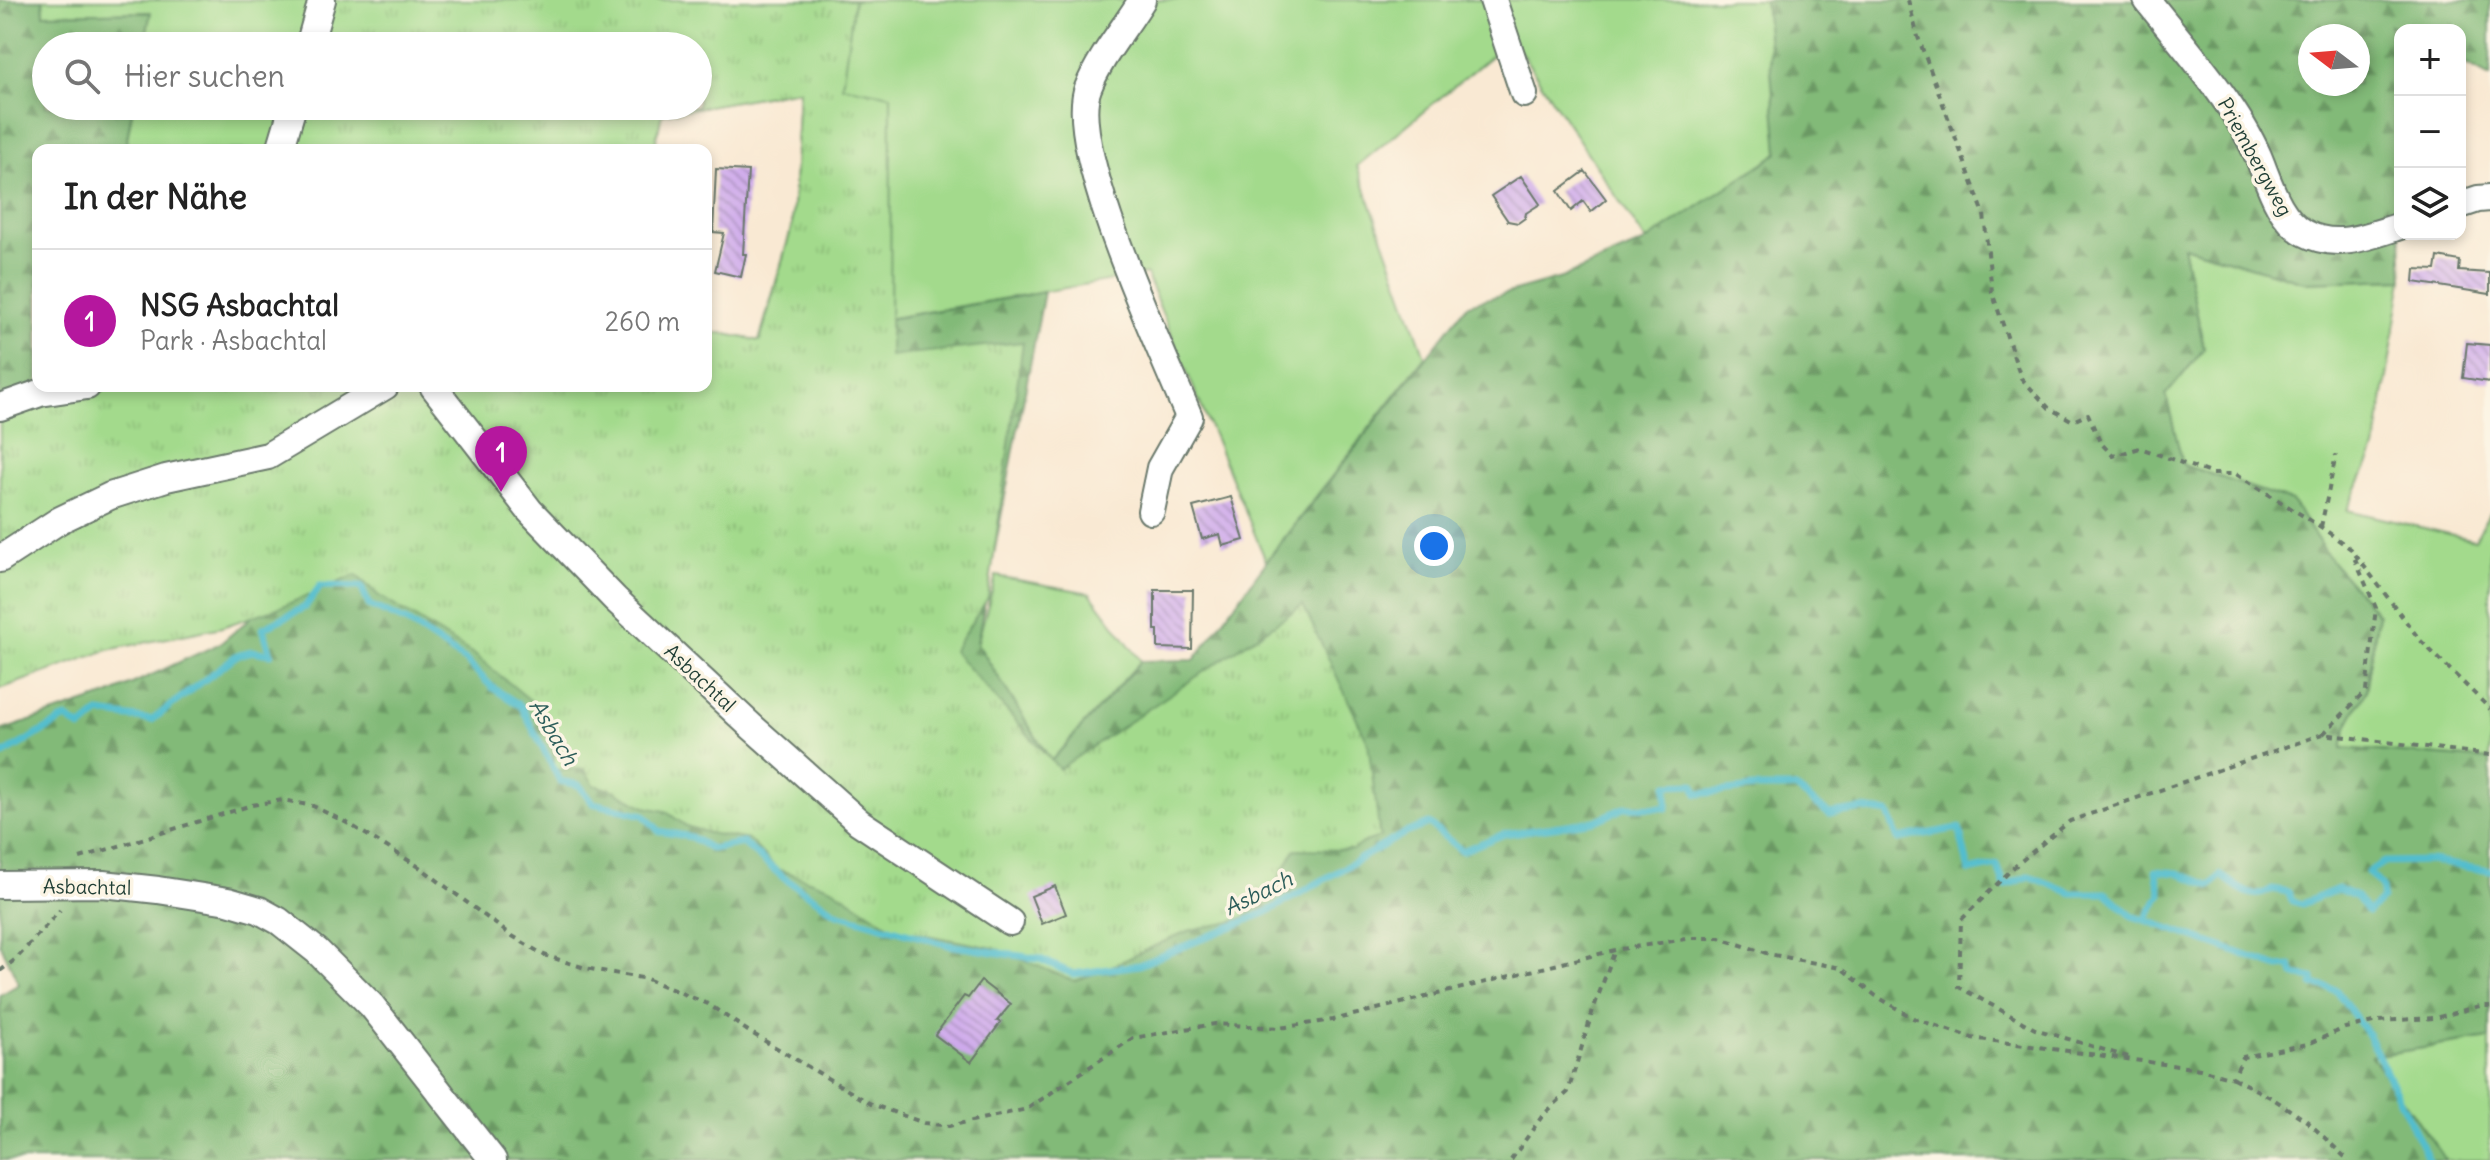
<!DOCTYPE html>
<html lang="de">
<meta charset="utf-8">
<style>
:root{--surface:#fff;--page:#f2f2f2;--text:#222;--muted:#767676;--line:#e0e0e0;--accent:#b5179e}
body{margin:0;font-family:Delius,sans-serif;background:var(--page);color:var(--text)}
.controls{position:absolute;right:24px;top:24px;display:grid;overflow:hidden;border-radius:16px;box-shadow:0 4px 12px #0003}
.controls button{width:72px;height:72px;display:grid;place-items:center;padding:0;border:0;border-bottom:2px solid var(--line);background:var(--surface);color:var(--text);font:40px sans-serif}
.compass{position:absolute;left:2298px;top:24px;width:72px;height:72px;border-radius:50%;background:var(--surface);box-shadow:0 4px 12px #0003;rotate:286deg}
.you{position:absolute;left:1434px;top:546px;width:28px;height:28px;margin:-20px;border:6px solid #fff;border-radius:50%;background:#1a73e8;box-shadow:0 0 0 12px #1a73e833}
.badge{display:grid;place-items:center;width:52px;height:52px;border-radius:50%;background:var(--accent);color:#fff;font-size:26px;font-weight:700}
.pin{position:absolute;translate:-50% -66px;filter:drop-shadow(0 2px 4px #0008)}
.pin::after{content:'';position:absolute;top:42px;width:28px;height:24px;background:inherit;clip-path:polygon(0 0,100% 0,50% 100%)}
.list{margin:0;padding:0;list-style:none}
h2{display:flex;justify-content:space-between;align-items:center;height:104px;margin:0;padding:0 32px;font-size:34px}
h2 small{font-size:26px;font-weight:400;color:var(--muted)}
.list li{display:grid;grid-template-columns:52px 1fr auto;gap:24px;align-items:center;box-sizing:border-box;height:144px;padding:0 32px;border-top:2px solid var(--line)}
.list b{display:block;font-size:30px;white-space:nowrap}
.list p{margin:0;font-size:26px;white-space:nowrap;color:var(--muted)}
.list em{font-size:26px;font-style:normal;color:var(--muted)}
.icon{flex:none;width:44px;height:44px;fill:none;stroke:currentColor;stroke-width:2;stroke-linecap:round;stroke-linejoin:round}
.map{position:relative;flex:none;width:2490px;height:1160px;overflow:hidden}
.search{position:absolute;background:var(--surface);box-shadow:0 4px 12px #0003;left:32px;top:32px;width:680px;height:88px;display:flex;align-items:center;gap:20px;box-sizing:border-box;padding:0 28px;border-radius:44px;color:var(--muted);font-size:30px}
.panel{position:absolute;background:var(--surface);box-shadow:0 4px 12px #0003;left:32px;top:144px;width:680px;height:248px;border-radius:16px}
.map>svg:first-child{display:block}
.green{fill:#a3da8c;stroke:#618c60;stroke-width:2}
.forest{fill:url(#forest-firs);stroke:#507c56;stroke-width:2;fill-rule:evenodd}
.park{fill:url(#park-tufts);stroke:#618c60;stroke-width:2}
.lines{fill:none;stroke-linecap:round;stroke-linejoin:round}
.stream{stroke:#52bdcd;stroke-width:7}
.building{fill:url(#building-back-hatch)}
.minor-casing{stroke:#6b796c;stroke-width:30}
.path{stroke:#6b796c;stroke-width:4;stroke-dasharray:6 6;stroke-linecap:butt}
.minor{stroke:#fff;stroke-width:26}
.labels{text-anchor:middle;stroke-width:7;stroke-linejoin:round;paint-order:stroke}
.street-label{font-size:20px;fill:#1f3d34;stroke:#fcf5e5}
.water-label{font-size:22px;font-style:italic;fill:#2c5d5a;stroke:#fcf5e5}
</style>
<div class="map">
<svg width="2490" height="1160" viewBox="0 0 2490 1160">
<defs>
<pattern id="forest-firs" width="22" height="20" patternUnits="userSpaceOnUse" patternTransform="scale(2)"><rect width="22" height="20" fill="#82ba78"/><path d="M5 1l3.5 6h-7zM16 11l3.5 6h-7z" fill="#6a9863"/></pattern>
<pattern id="park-tufts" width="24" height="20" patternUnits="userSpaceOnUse" patternTransform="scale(2)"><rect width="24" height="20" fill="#a3da8c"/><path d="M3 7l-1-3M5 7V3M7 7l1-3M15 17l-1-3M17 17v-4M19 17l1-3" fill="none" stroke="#8cbc79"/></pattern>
<pattern id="building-back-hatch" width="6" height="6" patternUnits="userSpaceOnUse" patternTransform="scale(2)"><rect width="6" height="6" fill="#cea9ec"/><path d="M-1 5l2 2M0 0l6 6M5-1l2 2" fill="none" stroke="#a78bc0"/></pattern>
</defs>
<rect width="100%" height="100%" fill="#fcf5e5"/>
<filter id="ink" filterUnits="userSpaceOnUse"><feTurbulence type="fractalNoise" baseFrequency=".0125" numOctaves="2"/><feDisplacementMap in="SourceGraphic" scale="16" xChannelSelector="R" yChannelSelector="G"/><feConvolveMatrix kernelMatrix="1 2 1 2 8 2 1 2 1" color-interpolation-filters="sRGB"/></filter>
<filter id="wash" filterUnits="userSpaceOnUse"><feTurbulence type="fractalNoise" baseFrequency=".006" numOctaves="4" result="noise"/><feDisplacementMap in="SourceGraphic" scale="32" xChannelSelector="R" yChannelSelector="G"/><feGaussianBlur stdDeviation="1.8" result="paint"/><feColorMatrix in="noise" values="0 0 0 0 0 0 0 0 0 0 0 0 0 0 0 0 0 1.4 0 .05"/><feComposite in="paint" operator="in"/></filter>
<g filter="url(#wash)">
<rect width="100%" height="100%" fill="#f9e9d3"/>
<path class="green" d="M43,0H1770L1783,154L1648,244L1512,39L1357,166L1425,356L1266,561L1146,274L759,341L792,226L799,90L661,114L553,150H125L133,106H698V46H144L150,12L44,14Z
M2183,246L2304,282L2403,279L2375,450L2347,510L2475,540L2490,512V760L2341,748L2348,724L2366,691L2378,614L2333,563L2194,469L2182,465L2166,395L2204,349Z
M996,576L1090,593L1141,661L1051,761L977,644Z
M2490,1038V1160H2446L2371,1056Z"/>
<path class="forest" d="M0,0H43L44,14L151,12L144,46H46V106H133L125,150H38V386H364L0,597Z
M1765,0H2490V77L2460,61V30H2402L2390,25L2403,279L2304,282L2183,246L2204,349L2166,395L2183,465L2292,501L2333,563L2378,614L2366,691L2348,724L2342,748L2490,760V1038L2371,1056L2446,1160H0V995L19,984L0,944V731L108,695L221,643L276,596L355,559L841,614L721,333L760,341L1044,292L977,643L1051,761L1141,661L1194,660L1266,562L1468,304L1561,278L1643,243L1778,153ZM2310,36H2358V84H2310Z"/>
<path class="park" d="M332,0H854L842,86L891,95L890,356L1023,342L988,598L953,651L1059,769L1303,605L1368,742L1380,837L1362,843L1353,850L1295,849C1283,870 1269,902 1248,915C1230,926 1207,924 1188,931C1149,947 1114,968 1074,981L994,948L895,929L832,888L777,869L749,840L708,833L686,826L665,811L645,807L615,791L594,785L584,769L554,770V741L547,714L475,655L379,596L356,575L283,606L222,627L108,650L0,689V410L113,386H706V333H721L760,341L792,226L799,90L662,114L654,150H282L296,106H698V46H316Z"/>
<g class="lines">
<path class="stream" d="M0,756L66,718L81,728L99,713L152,720L237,655L252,651L271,654L263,628L305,607L320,586L361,587L369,605L407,622L466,661L493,688L521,706L560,781L579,785L593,803L644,815L659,831L691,837L711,849L743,843L784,878L837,913L948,945L1040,959L1073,974L1139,965L1267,912L1405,833L1429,824L1462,851L1504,834L1595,821L1626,807L1667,808V785L1693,784L1698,794L1755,788H1795L1829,814L1864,809L1888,813L1898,839L1959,828L1969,871L1997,865L2005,886L2030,876L2072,893H2106L2132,916L2145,920L2161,894L2156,871L2178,873L2211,886L2221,875C2238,887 2252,903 2272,889L2288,892L2292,901L2302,904L2338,889L2357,897L2368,912L2382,899V887L2368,872L2384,862L2430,861L2490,871
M2145,920L2279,967L2291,966L2294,975L2313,978V984L2336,990L2368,1035L2429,1160"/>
</g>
<g id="blocks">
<path class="building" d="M716,169L748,171L743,254H746L741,277L715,271L724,233L713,232Z
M1585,171L1606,199L1591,212L1583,201L1571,211L1558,191Z
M1521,176L1540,204L1526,213L1525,218L1518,223L1508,221L1491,196Z
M2438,257L2460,261L2459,271L2490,273V294L2414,282L2415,269L2436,270Z
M2467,343L2490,345V382L2463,378Z
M1231,497L1244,540L1223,546L1220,534L1202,539L1193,507Z
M1155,590H1193L1192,649L1158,648V630H1155Z
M1055,886L1066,914L1042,924L1031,896Z
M981,981L1011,1004L997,1021L1001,1022L971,1062L935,1035L964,996L968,998Z"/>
</g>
</g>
<g filter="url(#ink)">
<use href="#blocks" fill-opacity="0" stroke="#6b796c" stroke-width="2"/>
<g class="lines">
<g class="minor-casing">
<path id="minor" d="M1142,0C1125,28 1100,57 1088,88C1065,147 1163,353 1189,417L1160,468L1151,511
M1493,0L1524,94
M2147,0C2183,46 2235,103 2258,156C2269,182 2278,218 2305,233C2336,250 2369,236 2400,226
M309,46L322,0
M280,150L293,106
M2460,205L2478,199L2490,198
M433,386L530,511L615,599L752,727L859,822L1010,922
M0,407L40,393L87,386
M0,559L60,520L110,496L166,478L268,456L385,386
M0,885L103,884L158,890L228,901L259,910L279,921L317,951L372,1006L493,1160"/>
</g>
<path class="path" d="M1908,0L1918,37L1984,214L1992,292L2021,378L2049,408L2073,421L2088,414L2100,442L2113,456L2140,448L2213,474H2236L2321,527L2351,549L2420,640L2490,709
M2321,527L2336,455
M2323,734L2366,691L2376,608L2353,555
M80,858L252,805L283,800L313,806L349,824L421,868L509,934L544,955L585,968L647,979L708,1004L748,1031L871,1104L924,1123L949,1126L1027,1109L1133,1038L1215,1024L1279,1028L1333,1020L1615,950L1692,938H1720L1769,954L1841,968L1876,996L1913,1018L1972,1038L2200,1069L2233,1078L2243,1057L2308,1044L2345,1028L2378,1021L2435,1018L2480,1006H2490
M0,971L16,959L60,910
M2128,1057L2035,1029L1959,987L1961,920L2014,867L2070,821L2323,734L2490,755
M2233,1078L2272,1098L2308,1122L2348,1160
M1511,1160L1543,1115L1568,1092L1593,1010L1615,950"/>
<use href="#minor" class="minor"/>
</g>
</g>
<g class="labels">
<g class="street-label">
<text transform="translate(2255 157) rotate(61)" y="7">Priembergweg</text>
<text transform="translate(700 678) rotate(43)" y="7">Asbachtal</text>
<text transform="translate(87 887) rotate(1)" y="7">Asbachtal</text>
</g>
<g class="water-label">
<text transform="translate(554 732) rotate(59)" y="8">Asbach</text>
<text transform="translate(1258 893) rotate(-26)" y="8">Asbach</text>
</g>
</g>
</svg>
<div class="controls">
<button>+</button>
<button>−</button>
<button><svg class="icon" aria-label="layers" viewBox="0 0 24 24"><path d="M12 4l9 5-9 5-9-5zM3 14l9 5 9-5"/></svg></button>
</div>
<svg class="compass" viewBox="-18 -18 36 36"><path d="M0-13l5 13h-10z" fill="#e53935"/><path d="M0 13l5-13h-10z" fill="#767676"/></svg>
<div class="you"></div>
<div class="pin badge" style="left:501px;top:492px">1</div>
<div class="search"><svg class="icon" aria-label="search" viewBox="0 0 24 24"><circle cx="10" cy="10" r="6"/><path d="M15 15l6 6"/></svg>Hier suchen</div>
<section class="panel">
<h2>In der Nähe<small></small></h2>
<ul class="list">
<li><span class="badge">1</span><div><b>NSG Asbachtal</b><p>Park · Asbachtal</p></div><em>260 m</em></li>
</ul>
</section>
</div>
